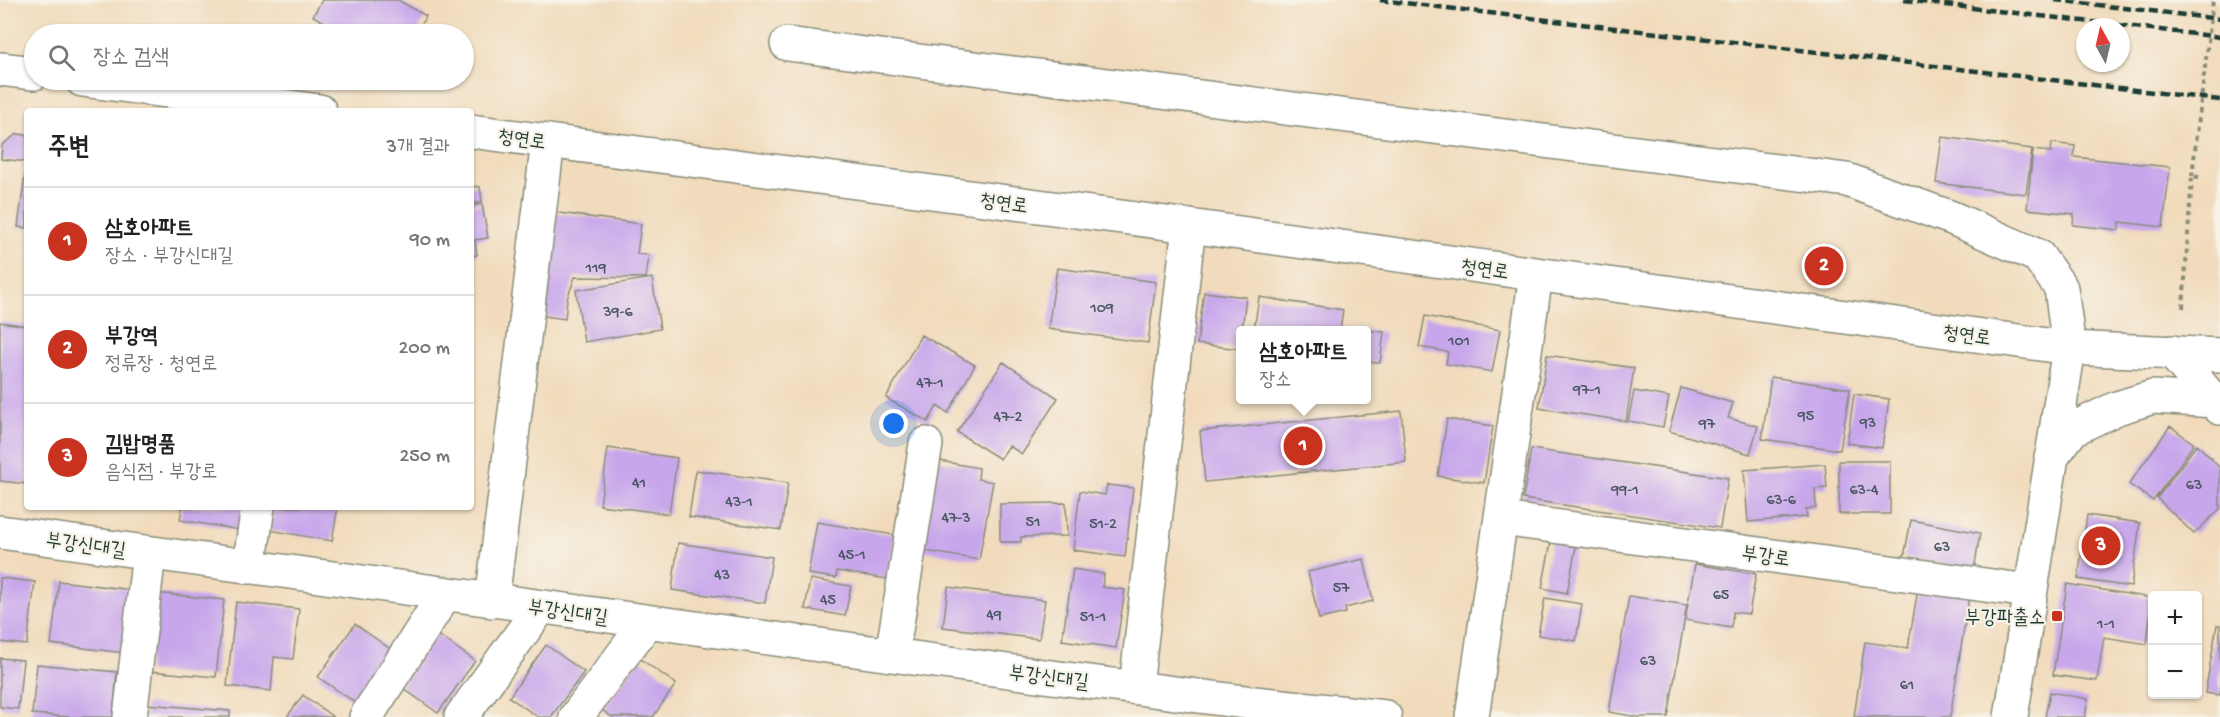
<!DOCTYPE html>
<html lang="ko">
<meta charset="utf-8">
<style>
:root{--surface:#fff;--page:#f6f6f6;--text:#222;--muted:#767676;--line:#e0e0e0;--accent:#c8321e}
body{margin:0;font-family:"Gochi Hand","Poor Story",sans-serif;background:var(--page);color:var(--text)}
.controls{position:absolute;right:18px;bottom:18px;display:grid;overflow:hidden;border-radius:6px;box-shadow:0 2px 4px #0004}
.controls button{width:54px;height:54px;display:grid;place-items:center;padding:0;border:0;border-bottom:2px solid var(--line);background:var(--surface);color:var(--text);font:30px sans-serif}
.compass{position:absolute;left:2076px;top:18px;width:54px;height:54px;border-radius:50%;background:var(--surface);box-shadow:0 2px 4px #0004;rotate:352deg}
.you{position:absolute;left:894px;top:424px;width:21px;height:21px;margin:-15px;border:4px solid #fff;border-radius:50%;background:#1a73e8;box-shadow:0 0 0 9px #1a73e833}
.badge{display:grid;place-items:center;width:39px;height:39px;border-radius:50%;background:var(--accent);color:#fff;font-size:20px;font-weight:700}
.pin{position:absolute;translate:-50% -50%;border:3px solid #fff;box-shadow:0 2px 6px #0006}
.popup{position:absolute;left:1236px;top:326px;width:135px;height:78px;box-sizing:border-box;display:grid;place-content:center;border-radius:6px;background:var(--surface);filter:drop-shadow(0 2px 4px #0005);font-size:20px;white-space:nowrap;color:var(--muted)}
.popup b{font-size:22px;color:var(--text)}
.popup::after{content:'';position:absolute;left:50%;top:100%;margin-left:-12px;border:12px solid transparent;border-top-color:var(--surface)}
.list{margin:0;padding:0;list-style:none}
h2{display:flex;justify-content:space-between;align-items:center;height:78px;margin:0;padding:0 24px;font-size:26px}
h2 small{font-size:20px;font-weight:400;color:var(--muted)}
.list li{display:grid;grid-template-columns:39px 1fr auto;gap:18px;align-items:center;box-sizing:border-box;height:108px;padding:0 24px;border-top:2px solid var(--line)}
.list b{display:block;font-size:22px;white-space:nowrap}
.list p{margin:0;font-size:20px;white-space:nowrap;color:var(--muted)}
.list em{font-size:20px;font-style:normal;color:var(--muted)}
.icon{flex:none;width:33px;height:33px;fill:none;stroke:currentColor;stroke-width:2;stroke-linecap:round;stroke-linejoin:round}
.map{position:relative;flex:none;width:2220px;height:717px;overflow:hidden}
.search{position:absolute;background:var(--surface);box-shadow:0 2px 4px #0004;left:24px;top:24px;width:450px;height:66px;display:flex;align-items:center;gap:15px;box-sizing:border-box;padding:0 21px;border-radius:33px;color:var(--muted);font-size:22px}
.panel{position:absolute;background:var(--surface);box-shadow:0 2px 4px #0004;left:24px;top:108px;width:450px;height:402px;border-radius:6px}
.map>svg:first-child{display:block}
.building{fill:#c7a6eb}
.lines{fill:none;stroke-linecap:round;stroke-linejoin:round}
.minor-casing{stroke:#888c78;stroke-width:36}
.major-casing{stroke:#888c78;stroke-width:36}
.path{stroke:#888c78;stroke-width:4;stroke-dasharray:4.5 4.5;stroke-linecap:butt}
.minor{stroke:#fff;stroke-width:33}
.major{stroke:#fff;stroke-width:33}
.rail{stroke:#1f3d34;stroke-width:4.5;stroke-dasharray:9 4.5;stroke-linecap:butt}
.path-bridge{stroke:#888c78;stroke-width:4;stroke-dasharray:4.5 4.5;stroke-linecap:butt}
.poi-dot{fill:#c8321e;stroke:#f7f3e8;stroke-width:2}
.labels{text-anchor:middle;stroke-width:4.5;stroke-linejoin:round;paint-order:stroke}
.number-label{font-size:16px;fill:#495762}
.street-label{font-size:20px;fill:#1f3d34;stroke:#f7f3e8}
.poi-label{font-size:20px;fill:#1f3d34;stroke:#f7f3e8;text-anchor:end}
</style>
<div class="map">
<svg width="2220" height="717" viewBox="0 0 2220 717">
<rect width="100%" height="100%" fill="#f7f3e8"/>
<filter id="ink" filterUnits="userSpaceOnUse"><feTurbulence type="fractalNoise" baseFrequency=".0167" numOctaves="2"/><feDisplacementMap in="SourceGraphic" scale="12" xChannelSelector="R" yChannelSelector="G"/><feConvolveMatrix kernelMatrix="1 2 1 2 8 2 1 2 1" color-interpolation-filters="sRGB"/></filter>
<filter id="wash" filterUnits="userSpaceOnUse"><feTurbulence type="fractalNoise" baseFrequency=".008" numOctaves="4" result="noise"/><feDisplacementMap in="SourceGraphic" scale="24" xChannelSelector="R" yChannelSelector="G"/><feGaussianBlur stdDeviation="1.35" result="paint"/><feColorMatrix in="noise" values="0 0 0 0 0 0 0 0 0 0 0 0 0 0 0 0 0 1.4 0 .05"/><feComposite in="paint" operator="in"/></filter>
<g filter="url(#wash)">
<rect width="100%" height="100%" fill="#f1dbbc"/>
<g id="blocks">
<path class="building" d="M322,0H398L426,16L416,34H346L313,16Z
M17,134L27,135V162L1,159L2,145Z
M1942,137L2032,149L2026,194L1936,183Z
M2052,143L2075,146L2074,157L2170,167L2163,227L2120,222L2119,230L2073,225L2074,214L2027,209L2033,150L2051,152Z
M26,168H27V228L18,227Z
M471,186L480,187L482,202L471,204Z
M482,204L488,238L475,240L477,255L471,256V206Z
M552,212L641,224L637,254L649,255L646,278L575,277L567,299L565,319L538,315Z
M1057,268L1156,282L1148,343L1048,329Z
M652,278L660,329L584,342L576,290Z
M1204,292L1246,297L1242,330H1240V349L1197,344Z
M1259,297L1343,310L1340,330H1254Z
M1425,316L1500,330L1492,372L1446,364L1448,352L1419,347Z
M0,322L27,326V484L0,481Z
M1366,330L1384,332L1380,363L1366,362Z
M921,335L975,365L948,413L937,406L928,422L886,398Z
M1547,355L1634,368L1626,421L1539,408Z
M1003,362L1058,398L1022,454L1009,446L1000,459L957,432Z
M1771,377L1850,389L1840,450L1762,439Z
M1681,388L1733,403L1728,418L1758,426L1750,454L1669,431Z
M1634,391L1669,397L1663,427L1628,421Z
M1854,394L1889,399L1882,448L1847,443Z
M1401,411L1406,462L1205,482L1200,431Z
M1447,419L1493,426L1484,483L1438,476Z
M2170,426L2194,444L2153,501L2129,484Z
M2197,444L2220,468V509L2194,534L2157,498Z
M608,448L677,458L669,514L600,505Z
M1531,449L1728,478L1720,528L1523,499Z
M935,460L979,468L978,479L993,482L979,560L919,550Z
M1839,461H1890V514H1839Z
M1825,464L1827,488L1815,489L1816,508L1806,509L1807,517L1748,522L1744,470Z
M696,470L788,483L781,530L689,517Z
M1107,485L1133,488L1125,557L1073,550L1080,491L1105,495Z
M1066,503L1067,536L1021,537V542H1000V504Z
M182,507H243L239,530L180,520Z
M274,507H338L332,541L269,530Z
M2087,515L2140,523L2131,587L2078,579Z
M1911,520L1980,533L1974,570L1904,557Z
M817,522L895,535L887,579L837,571L836,578L808,574Z
M1551,542L1576,547L1567,593L1542,588Z
M678,543L772,557L765,603L672,590Z
M1364,559L1373,601L1345,608L1346,613L1319,619L1308,572Z
M1695,564L1756,574L1749,614L1733,612L1731,628L1685,620Z
M1073,569L1104,574L1102,587L1125,590L1116,648L1062,640Z
M0,578L35,582L27,645L0,642Z
M810,579L851,586L845,616L805,609Z
M59,581L132,590L124,653L51,644Z
M1919,583L1970,591L1950,717H1854L1865,642L1908,648Z
M2067,584L2152,598L2147,644L2104,637L2097,681L2053,675Z
M948,587L1045,600L1039,639L943,627Z
M156,593L224,600L216,677L148,671Z
M1629,596L1687,605L1668,717H1637L1609,712Z
M1545,598L1582,604L1576,641L1538,635Z
M236,602L299,609L293,659L274,657L271,691L227,686Z
M355,624L393,651L356,703L318,677Z
M2217,625H2220V695L2205,693Z
M437,634L475,661L438,713L400,686Z
M546,645L584,672L551,717H538L509,697Z
M0,658L23,660L18,709L0,707Z
M639,658L676,684L653,717H612L602,710Z
M37,664L117,672L113,717H70L32,714Z
M2050,692L2088,699L2085,717H2045Z
M303,695L333,717H287Z
M146,704L230,711V717H145Z"/>
</g>
</g>
<g filter="url(#ink)">
<use href="#blocks" fill-opacity="0" stroke="#888c78" stroke-width="1.5"/>
<g class="lines">
<g class="minor-casing">
<path id="minor" d="M787,44L1847,180L1952,218L2038,256L2061,288L2069,348L2011,717
M2172,352L2220,408
M2051,458L2073,429L2117,408L2153,397L2215,401
M1502,519L2029,591
M0,532L1044,676L1237,701L1385,717
M249,567L258,507
M492,601L548,141
M892,655L926,444
M1136,687L1189,226
M130,717L149,553
M366,717L445,594
M461,717L540,608
M576,717L647,622
M1472,717L1536,275"/>
</g>
<g class="major-casing">
<path id="major" d="M0,69L34,73
M82,80L320,111
M471,131L1189,226L2069,348L2220,355"/>
</g>
<path class="path" d="M2183,308L2192,176L2203,178"/>
<use href="#minor" class="minor"/>
<use href="#major" class="major"/>
<path class="rail" d="M1380,0L2220,100
M1904,0L2220,37
M2055,0L2220,19"/>
<path class="path-bridge" d="M2192,176L2213,0"/>
</g>
</g>
<rect class="poi-dot" x="2051" y="610" width="12" height="12" rx="3"/>
<g class="labels">
<g class="number-label">
<text x="596" y="272">119</text>
<text x="1102" y="312">109</text>
<text x="618" y="316">39-6</text>
<text x="1459" y="345">101</text>
<text x="930" y="387">47-1</text>
<text x="1587" y="394">97-1</text>
<text x="1806" y="420">95</text>
<text x="1008" y="421">47-2</text>
<text x="1868" y="427">93</text>
<text x="1707" y="428">97</text>
<text x="639" y="487">41</text>
<text x="2194" y="489">63</text>
<text x="1625" y="494">99-1</text>
<text x="1864" y="494">63-4</text>
<text x="1781" y="504">63-6</text>
<text x="739" y="506">43-1</text>
<text x="956" y="522">47-3</text>
<text x="1033" y="526">51</text>
<text x="1103" y="528">51-2</text>
<text x="1942" y="551">63</text>
<text x="852" y="559">45-1</text>
<text x="722" y="579">43</text>
<text x="1341" y="592">57</text>
<text x="1721" y="599">65</text>
<text x="828" y="604">45</text>
<text x="994" y="619">49</text>
<text x="1093" y="621">51-1</text>
<text x="2106" y="628">1-1</text>
<text x="1648" y="665">63</text>
<text x="1907" y="689">61</text>
</g>
<g class="street-label">
<text transform="translate(522 138) rotate(8)" y="7">청연로</text>
<text transform="translate(1004 202) rotate(8)" y="7">청연로</text>
<text transform="translate(1485 268) rotate(8)" y="7">청연로</text>
<text transform="translate(1967 334) rotate(8)" y="7">청연로</text>
<text transform="translate(86 544) rotate(8)" y="7">부강신대길</text>
<text transform="translate(1766 555) rotate(8)" y="7">부강로</text>
<text transform="translate(568 611) rotate(8)" y="7">부강신대길</text>
<text transform="translate(1049 676) rotate(7)" y="7">부강신대길</text>
</g>
<g class="poi-label">
<text x="2045" y="623">부강파출소</text>
</g>
</g>
</svg>
<div class="controls">
<button>+</button>
<button>−</button>
</div>
<svg class="compass" viewBox="-18 -18 36 36"><path d="M0-13l5 13h-10z" fill="#e53935"/><path d="M0 13l5-13h-10z" fill="#767676"/></svg>
<div class="you"></div>
<div class="pin badge" style="left:1303px;top:446px">1</div>
<div class="popup"><b>삼호아파트</b>장소</div>
<div class="pin badge" style="left:1824px;top:266px">2</div>
<div class="pin badge" style="left:2101px;top:546px">3</div>
<div class="search"><svg class="icon" aria-label="search" viewBox="0 0 24 24"><circle cx="10" cy="10" r="6"/><path d="M15 15l6 6"/></svg>장소 검색</div>
<section class="panel">
<h2>주변<small>3개 결과</small></h2>
<ul class="list">
<li><span class="badge">1</span><div><b>삼호아파트</b><p>장소 · 부강신대길</p></div><em>90 m</em></li>
<li><span class="badge">2</span><div><b>부강역</b><p>정류장 · 청연로</p></div><em>200 m</em></li>
<li><span class="badge">3</span><div><b>김밥명품</b><p>음식점 · 부강로</p></div><em>250 m</em></li>
</ul>
</section>
</div>
